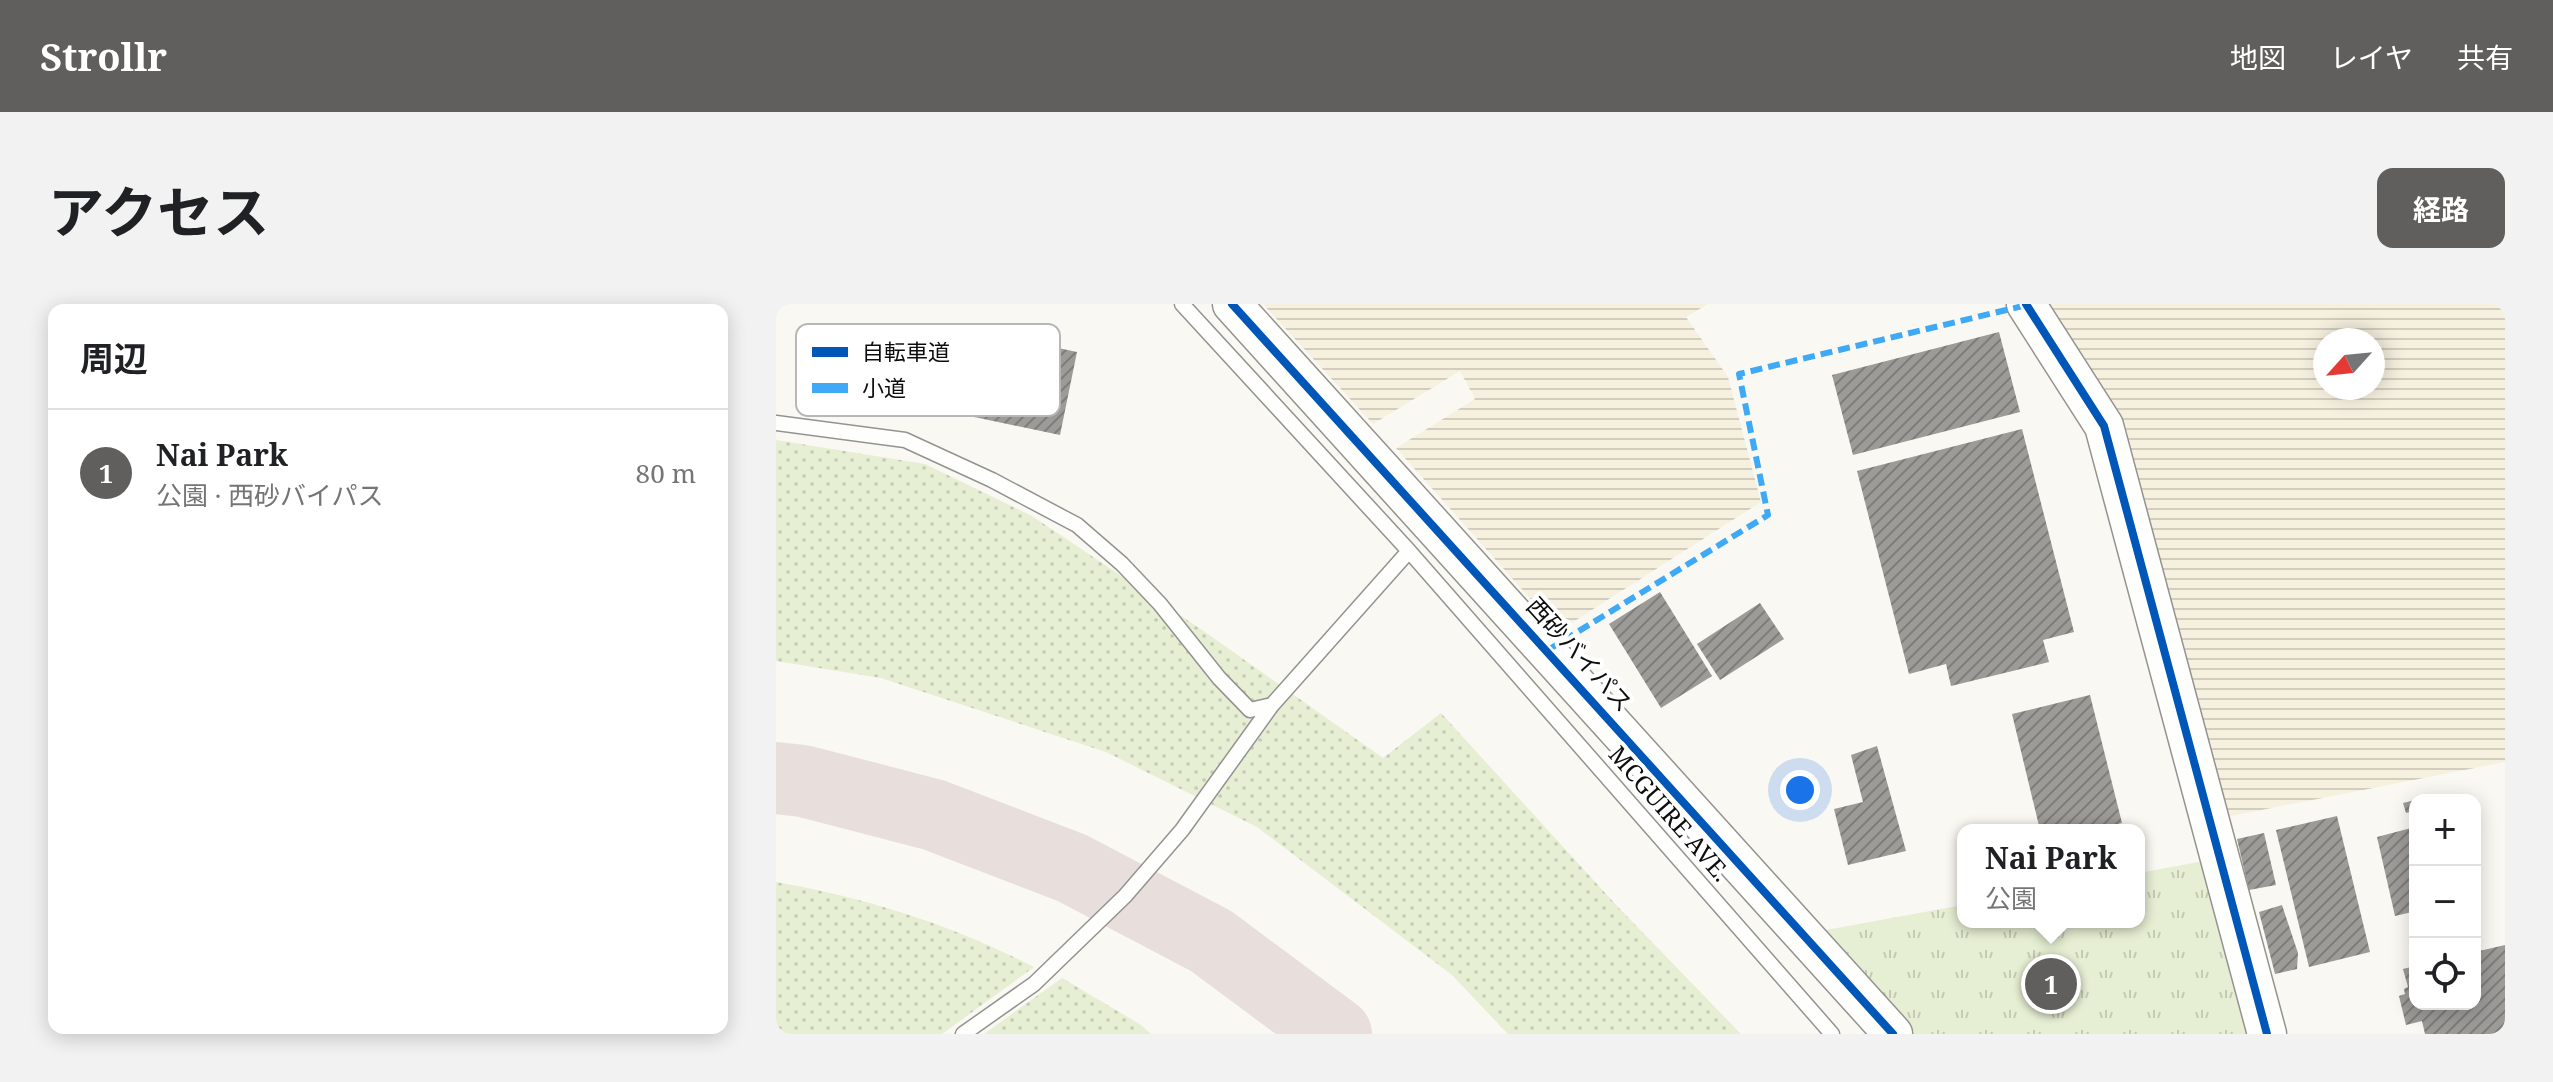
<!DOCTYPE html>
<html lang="ja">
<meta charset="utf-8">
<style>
:root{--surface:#fff;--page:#f2f2f2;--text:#202124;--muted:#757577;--line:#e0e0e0;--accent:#605f5d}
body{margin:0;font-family:"Noto Serif","Noto Sans JP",serif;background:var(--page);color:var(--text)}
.controls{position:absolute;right:24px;bottom:24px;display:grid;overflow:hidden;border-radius:16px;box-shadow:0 4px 20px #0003}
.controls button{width:72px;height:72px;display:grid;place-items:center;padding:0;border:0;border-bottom:2px solid var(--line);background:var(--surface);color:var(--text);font:40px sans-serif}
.compass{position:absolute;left:1537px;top:24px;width:72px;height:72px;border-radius:50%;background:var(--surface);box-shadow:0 4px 20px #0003;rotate:243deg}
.you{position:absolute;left:1024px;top:486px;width:28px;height:28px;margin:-20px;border:6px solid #fff;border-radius:50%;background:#1a73e8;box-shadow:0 0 0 12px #1a73e833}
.badge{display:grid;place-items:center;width:52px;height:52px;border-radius:50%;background:var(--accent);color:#fff;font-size:26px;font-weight:700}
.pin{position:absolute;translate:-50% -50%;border:4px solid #fff;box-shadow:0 2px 8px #0006}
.popup{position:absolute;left:1181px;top:520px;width:188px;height:104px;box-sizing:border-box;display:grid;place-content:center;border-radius:16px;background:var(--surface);filter:drop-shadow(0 2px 6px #0005);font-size:26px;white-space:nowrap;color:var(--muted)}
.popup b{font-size:30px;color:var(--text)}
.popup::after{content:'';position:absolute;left:50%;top:100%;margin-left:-16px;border:16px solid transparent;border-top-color:var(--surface)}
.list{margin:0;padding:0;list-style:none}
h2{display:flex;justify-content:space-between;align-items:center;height:104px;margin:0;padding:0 32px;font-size:34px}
h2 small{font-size:26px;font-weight:400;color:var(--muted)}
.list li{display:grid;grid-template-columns:52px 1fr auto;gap:24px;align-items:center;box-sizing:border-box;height:128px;padding:0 32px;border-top:2px solid var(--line)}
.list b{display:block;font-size:30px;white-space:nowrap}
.list p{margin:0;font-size:26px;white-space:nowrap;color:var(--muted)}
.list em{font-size:26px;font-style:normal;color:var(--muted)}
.icon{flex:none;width:44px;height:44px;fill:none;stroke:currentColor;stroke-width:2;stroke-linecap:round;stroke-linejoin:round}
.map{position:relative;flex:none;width:1729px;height:730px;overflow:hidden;border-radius:16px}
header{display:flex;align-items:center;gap:48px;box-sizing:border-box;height:112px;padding:0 40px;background:var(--accent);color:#fff}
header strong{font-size:38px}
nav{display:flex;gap:44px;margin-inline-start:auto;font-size:28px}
.intro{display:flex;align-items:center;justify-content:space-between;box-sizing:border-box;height:192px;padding:0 48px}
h1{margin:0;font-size:56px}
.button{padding:20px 36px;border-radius:16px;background:var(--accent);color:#fff;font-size:28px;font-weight:700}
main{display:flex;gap:48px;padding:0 48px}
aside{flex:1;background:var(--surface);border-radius:16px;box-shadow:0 4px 20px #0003}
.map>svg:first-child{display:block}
.farmland{fill:url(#farmland-rules);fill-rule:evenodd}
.grass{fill:url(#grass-dots)}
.park{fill:url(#park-tufts)}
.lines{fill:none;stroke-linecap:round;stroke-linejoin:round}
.taxiway{stroke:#e8dfdd;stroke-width:72}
.building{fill:url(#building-hatch)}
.service-casing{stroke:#949390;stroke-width:17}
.tertiary-casing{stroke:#949390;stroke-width:41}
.service{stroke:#fefefd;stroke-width:14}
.tertiary{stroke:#fefefd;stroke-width:38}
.quiet{stroke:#3fa9f5;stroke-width:6;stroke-dasharray:12 6;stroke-linecap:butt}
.cycleway-casing{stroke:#fff;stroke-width:13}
.cycleway{stroke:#0057b8;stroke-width:8}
.labels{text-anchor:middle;stroke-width:8;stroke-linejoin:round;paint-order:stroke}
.street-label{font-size:24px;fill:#0d0d0d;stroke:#fff}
.key{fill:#fff;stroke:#b6b6b6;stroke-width:2}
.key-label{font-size:22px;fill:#0d0d0d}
</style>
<header>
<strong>Strollr</strong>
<nav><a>地図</a><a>レイヤ</a><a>共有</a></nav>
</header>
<div class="intro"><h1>アクセス</h1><a class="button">経路</a></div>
<main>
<aside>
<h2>周辺<small></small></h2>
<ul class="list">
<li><span class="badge">1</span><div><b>Nai Park</b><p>公園 · 西砂バイパス</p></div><em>80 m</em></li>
</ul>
</aside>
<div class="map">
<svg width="1729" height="730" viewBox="0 0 1729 730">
<defs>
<pattern id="farmland-rules" width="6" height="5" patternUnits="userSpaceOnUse" patternTransform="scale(2)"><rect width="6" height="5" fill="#f6f1df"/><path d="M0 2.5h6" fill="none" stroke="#d2cdbe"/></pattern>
<pattern id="grass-dots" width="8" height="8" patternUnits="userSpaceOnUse" patternTransform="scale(2)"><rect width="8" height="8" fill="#e6eed3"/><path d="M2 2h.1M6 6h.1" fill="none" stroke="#c4cbb4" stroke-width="1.8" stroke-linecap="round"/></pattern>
<pattern id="park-tufts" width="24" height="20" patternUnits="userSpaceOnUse" patternTransform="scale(2)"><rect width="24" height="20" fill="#e6eed3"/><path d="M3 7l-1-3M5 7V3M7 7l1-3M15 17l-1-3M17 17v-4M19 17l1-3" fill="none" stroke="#c4cbb4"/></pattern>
<pattern id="building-hatch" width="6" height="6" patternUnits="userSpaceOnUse" patternTransform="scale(2)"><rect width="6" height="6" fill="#9d9b98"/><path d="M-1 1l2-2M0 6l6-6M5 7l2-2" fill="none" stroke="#7e7d7a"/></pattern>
</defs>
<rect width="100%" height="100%" fill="#faf8f2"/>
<path class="farmland" d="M487,0H932L910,13L952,73L985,198L783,327L620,144L699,95L684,67L597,120Z
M1265,0H1729V458L1450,513L1361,173L1335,110ZM1549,36H1597V84H1549Z"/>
<path class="grass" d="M0,136L149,160L256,212L429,328L607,454L665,409L841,602L965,730H732L676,671L481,523L330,448L105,374L0,357Z
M0,578C91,594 176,621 258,663L166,730H0Z
M286,674L365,721L375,730H208Z"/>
<path class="park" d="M1444,554L1491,730H1117L1028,630L1187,601V618H1363V569Z"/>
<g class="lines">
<path class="taxiway" d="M0,474L27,477L158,511L296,564L435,637L560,730"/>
</g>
<path class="building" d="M164,19L301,48L284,131L146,102Z
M1223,28L1244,108L1077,151L1056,71Z
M1246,125L1298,328L1267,336L1273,358L1175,382L1170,360L1133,370L1081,167Z
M884,288L936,372L885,404L833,320Z
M984,299L1008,335L944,376L921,340Z
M1314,391L1346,519L1318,526H1264L1236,410Z
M1101,442L1130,547L1072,561L1058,505L1087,498L1075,451Z
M1639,496V507L1630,509L1627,499Z
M1561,512L1594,648L1533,663L1500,526Z
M1639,523V614H1638L1636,608L1619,612L1601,533Z
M1488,529L1500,581L1473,586L1461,535Z
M1506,601L1522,649L1521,665L1499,670L1483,608Z
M1729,641V730H1649L1646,717L1630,721L1623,692L1629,690L1628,685L1632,683L1627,665L1639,662V700H1699V648Z"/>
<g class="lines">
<g class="service-casing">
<path id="service" d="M406,0L633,247L1056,730
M0,119L129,136L216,176L301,221L346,260L384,300L443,374L474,406L496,401L633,247
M187,730L258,680L349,592L406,526L496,401"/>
</g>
<g class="tertiary-casing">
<path id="tertiary" d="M456,0L1117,730
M1250,0L1328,122L1491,730"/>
</g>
<use href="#service" class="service"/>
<use href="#tertiary" class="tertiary"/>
<path class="quiet" d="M772,346L992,211L963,70L1251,1"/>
<g class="cycleway-casing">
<path id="cycleway" d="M456,0L1117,730
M1250,0L1328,122L1491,730"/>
</g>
<use href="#cycleway" class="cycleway"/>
</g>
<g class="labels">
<g class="street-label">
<text transform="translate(803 351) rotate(48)" y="8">西砂バイパス</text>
<text transform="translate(893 510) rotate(49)" y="8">MCGUIRE AVE.</text>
</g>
</g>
<rect x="20" y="20" width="264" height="92" rx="12" class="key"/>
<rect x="36" y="43" width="36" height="10" fill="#0057b8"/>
<rect x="36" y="79" width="36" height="10" fill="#3fa9f5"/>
<g class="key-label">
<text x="86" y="56">自転車道</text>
<text x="86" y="92">小道</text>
</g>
</svg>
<div class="controls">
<button>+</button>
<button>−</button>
<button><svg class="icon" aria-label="locate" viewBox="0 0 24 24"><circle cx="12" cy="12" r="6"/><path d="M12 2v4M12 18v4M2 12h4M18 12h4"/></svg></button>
</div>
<svg class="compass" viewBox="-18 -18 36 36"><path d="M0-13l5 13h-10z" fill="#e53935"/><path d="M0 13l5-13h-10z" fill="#757577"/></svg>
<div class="you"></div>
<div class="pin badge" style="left:1275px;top:680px">1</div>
<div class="popup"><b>Nai Park</b>公園</div>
</div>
</main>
